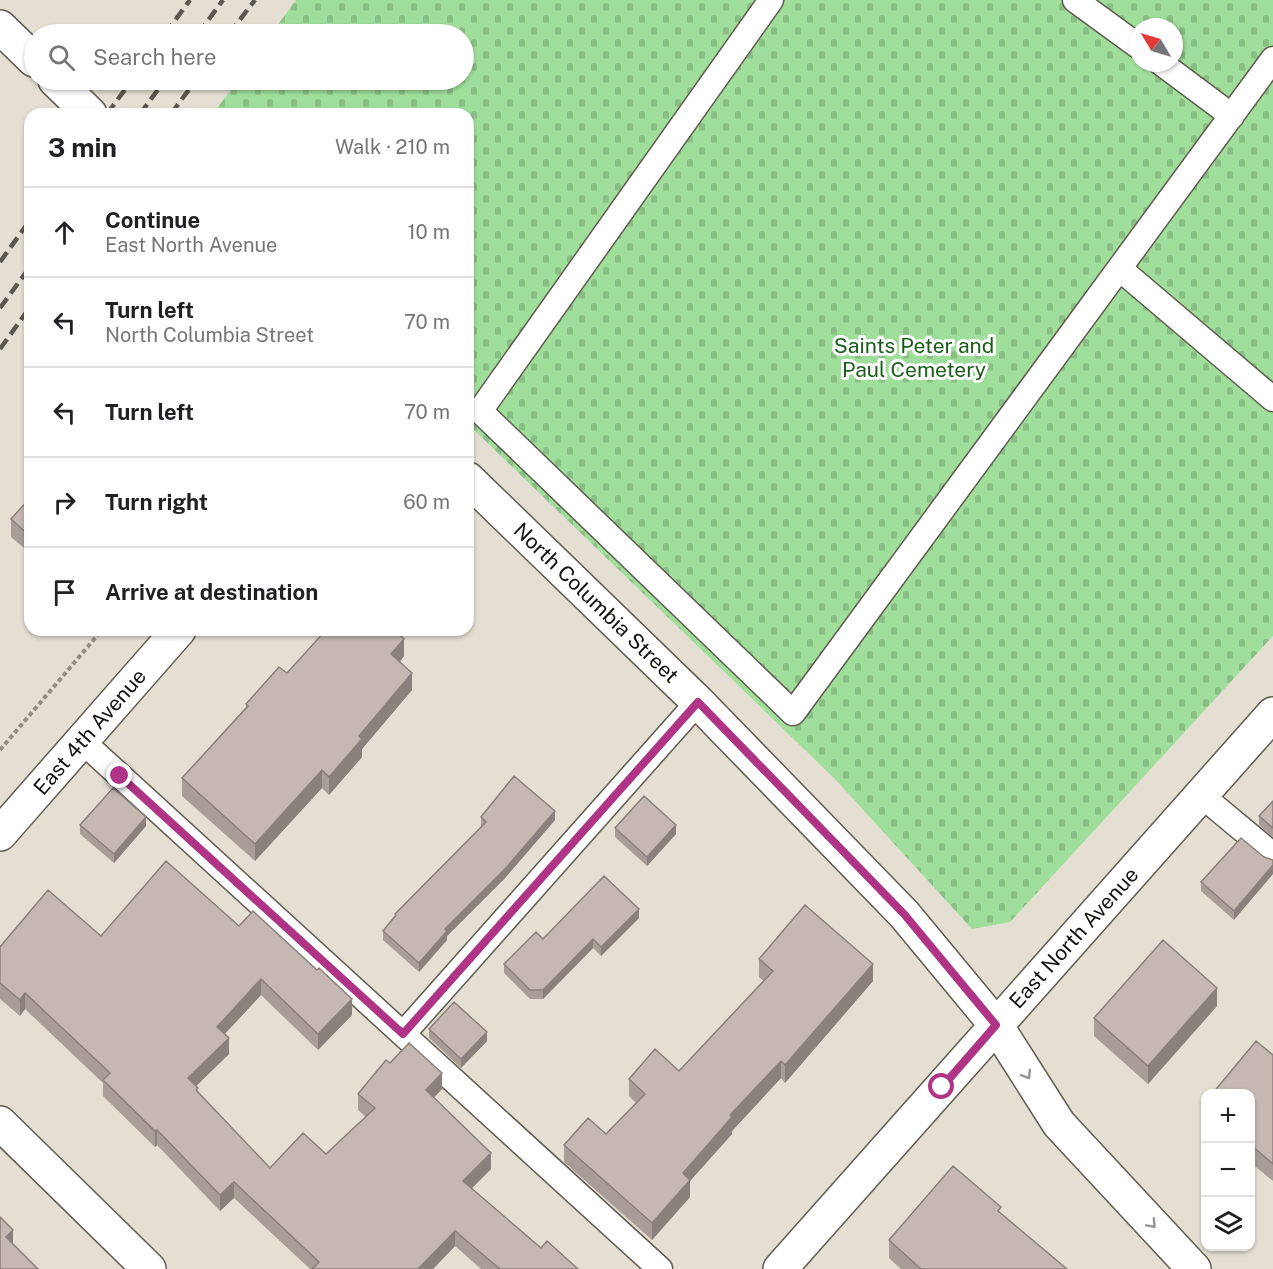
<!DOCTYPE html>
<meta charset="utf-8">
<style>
:root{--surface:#fff;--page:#f2f2f2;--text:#202124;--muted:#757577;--line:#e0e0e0}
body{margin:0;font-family:"Public Sans",sans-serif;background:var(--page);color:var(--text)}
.controls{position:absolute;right:18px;bottom:18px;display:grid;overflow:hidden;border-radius:12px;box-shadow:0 2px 4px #0004}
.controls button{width:54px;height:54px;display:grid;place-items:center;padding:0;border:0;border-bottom:2px solid var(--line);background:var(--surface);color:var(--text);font:30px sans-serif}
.compass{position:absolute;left:1129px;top:18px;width:54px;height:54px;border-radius:50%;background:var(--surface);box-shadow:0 2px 4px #0004;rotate:308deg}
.stop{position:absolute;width:18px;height:18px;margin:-14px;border:4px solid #af3486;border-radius:50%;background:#fff}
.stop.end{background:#af3486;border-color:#fff;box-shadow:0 2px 6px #0008}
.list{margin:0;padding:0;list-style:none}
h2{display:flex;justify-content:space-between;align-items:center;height:78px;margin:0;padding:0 24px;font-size:26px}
h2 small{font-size:20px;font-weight:400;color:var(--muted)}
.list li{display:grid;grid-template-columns:39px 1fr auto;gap:18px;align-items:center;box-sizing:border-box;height:90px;padding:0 24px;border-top:2px solid var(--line)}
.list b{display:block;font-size:22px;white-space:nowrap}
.list p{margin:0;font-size:20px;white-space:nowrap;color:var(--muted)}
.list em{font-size:20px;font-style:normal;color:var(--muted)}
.icon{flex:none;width:33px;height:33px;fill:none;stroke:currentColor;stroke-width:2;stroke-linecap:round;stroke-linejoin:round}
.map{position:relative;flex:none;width:1273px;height:1269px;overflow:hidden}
.search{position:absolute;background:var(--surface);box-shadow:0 2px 4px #0004;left:24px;top:24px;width:450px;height:66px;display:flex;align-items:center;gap:15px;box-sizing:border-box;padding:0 21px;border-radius:33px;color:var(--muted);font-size:22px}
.panel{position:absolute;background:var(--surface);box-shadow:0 2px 4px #0004;left:24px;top:108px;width:450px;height:528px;border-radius:18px}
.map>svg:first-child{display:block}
.cemetery{fill:url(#cemetery-stones);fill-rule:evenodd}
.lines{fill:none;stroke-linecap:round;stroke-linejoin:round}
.service-casing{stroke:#605b50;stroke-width:27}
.minor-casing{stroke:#605b50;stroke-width:36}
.path{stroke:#938e85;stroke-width:4;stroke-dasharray:4.5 3;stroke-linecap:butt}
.service{stroke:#fff;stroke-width:24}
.minor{stroke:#fff;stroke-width:33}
.rail{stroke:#5b5851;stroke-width:4.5;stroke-dasharray:12 6;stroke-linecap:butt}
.wall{fill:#a99d98}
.shaded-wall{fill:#8a807c}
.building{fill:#c5b7b1;stroke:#8a807c;stroke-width:1.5}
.oneway{stroke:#969593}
.route{stroke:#af3486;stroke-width:8}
.labels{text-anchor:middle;stroke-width:6;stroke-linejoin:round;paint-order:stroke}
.park-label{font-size:21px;fill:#195f18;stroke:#fff}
.street-label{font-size:21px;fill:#15130f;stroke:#fff}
</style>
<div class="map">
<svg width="1273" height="1269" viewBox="0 0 1273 1269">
<defs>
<pattern id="cemetery-stones" width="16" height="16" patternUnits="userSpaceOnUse" patternTransform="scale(1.5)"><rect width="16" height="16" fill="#a0df9b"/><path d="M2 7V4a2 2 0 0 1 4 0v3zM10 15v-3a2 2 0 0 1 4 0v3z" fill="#89be84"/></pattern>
</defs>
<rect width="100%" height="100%" fill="#e5dfd3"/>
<path class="cemetery" d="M296,0H1273V636L1010,922L972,929L835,779L468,424V114H213L238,80H464V34H271ZM1138,27H1174V63H1138Z"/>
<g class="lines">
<g class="service-casing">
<path id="service" d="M771,0L480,411L793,713L1273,59
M1075,0L1138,46
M1161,63L1232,116
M1120,269L1273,399
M82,741L660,1269
M1201,795L1273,855
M403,1034L698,702"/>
</g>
<g class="minor-casing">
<path id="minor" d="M0,27L34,60
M55,80L90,114
M468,479L698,702L904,914L996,1025L1059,1124L1194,1269
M0,834L179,630
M0,1123L149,1269
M780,1269L1273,714"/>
</g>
<path class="path" d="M0,750L102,630"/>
<use href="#service" class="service"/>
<use href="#minor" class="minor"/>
<path class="rail" d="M165,34L190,0
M198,34L223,0
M229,34L255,0
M107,114L132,80
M140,114L165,80
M171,114L196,80
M0,262L30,220
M0,308L30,267
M0,349L30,307"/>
</g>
<path class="wall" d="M30,498V553L11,537V519Z
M324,630H394L404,656L400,662L412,690L362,749V757L329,795L322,788L255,861L182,796V778L246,707V704L287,673L324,632Z
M1273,801V837L1259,825V816Z
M481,817L555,820L505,878L447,936V940L419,972L383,940V931L395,917V914L482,827L481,826Z
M80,825L146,826L114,863L80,834Z
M615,828L676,834L647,866L615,837Z
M1241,838L1234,920L1201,891V882Z
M639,918L601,956L593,948L543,999H530L504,973V964L543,939Z
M239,926L352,1015L318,1050L261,995L225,1034L229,1054L196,1086L198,1092L270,1168L326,1154L366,1117L358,1110V1094L390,1063L442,1089L434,1097L491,1169L472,1188L541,1248L578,1269H481L455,1246L433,1269H310L234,1198L220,1211L157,1145L155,1147L103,1096V1083L25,1009L20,1016L0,999V947L101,936Z
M759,959L873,981L785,1083L781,1078L732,1131V1134L690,1181V1197L652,1240L564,1162V1145L606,1134L636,1103L629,1096V1079L679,1071L764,981L759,977Z
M1217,1006L1148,1084L1094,1036V1018Z
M429,1029L487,1041L461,1068L429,1038Z
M1273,1055V1191V1181L1251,1163V1094Z
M1206,1101V1124L1202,1122V1104Z
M1001,1214L1067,1269H901L889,1258V1240Z"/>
<path class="shaded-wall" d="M404,639V656L391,672V654Z
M412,673V690L362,749V757L329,795V777L359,736Z
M322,770V788L255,861V844Z
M555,811V820L505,878L447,936V940L419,972V963L445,929Z
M146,817V826L114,863V854Z
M676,825V834L647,866V857Z
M1273,865V874L1234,920V911Z
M639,909V918L601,956V947Z
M593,939V948L543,999V990Z
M873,964V981L785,1083V1065Z
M261,979V995L217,1042V1027Z
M1217,988V1006L1148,1084V1066Z
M25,993V1009L20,1016V1000Z
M352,999V1015L318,1050V1034Z
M487,1032V1041L461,1068V1059Z
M229,1038V1054L188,1094V1078Z
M781,1061V1078L732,1131V1134L690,1181V1197L652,1240V1223L683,1173L730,1115Z
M442,1073V1089L426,1106V1090Z
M157,1130V1145L155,1147V1131Z
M491,1153V1169L463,1197V1181Z
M234,1182V1198L220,1211V1195Z
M13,1230V1247L6,1237Z
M455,1231V1246L433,1269H418Z"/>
<path class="building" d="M30,498V536L11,519Z
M326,630H394L404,639L391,654L412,673L359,736L362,739L329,777L322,770L255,844L182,778L248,706L246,704L279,667L287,673Z
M514,776L555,811L505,869L445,929L447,931L419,963L383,931L396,915L395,914L486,822L481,817Z
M113,788L146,817L114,854L80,825Z
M644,796L676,825L647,857L615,828Z
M1273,801V828L1259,816Z
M1241,838L1264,857L1273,860V865L1234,911L1201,882Z
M166,861L239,926L253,911L317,970L319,968L352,999L318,1034L261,979L217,1027L229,1038L188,1078L198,1088L196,1090L270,1168L303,1133L326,1154L375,1108L358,1094L386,1060L390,1063L409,1043L442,1073L426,1090L491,1153L463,1181L541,1248L547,1241L578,1269H500L455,1231L418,1269H312L319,1262L234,1182L220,1195L157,1130L155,1131L103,1080L110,1073L25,993L20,1000L0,983V947L48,890L101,936Z
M604,876L639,909L601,947L593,939L543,990H530L504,964L536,932L543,939Z
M805,905L873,964L785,1065L781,1061L730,1115L732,1117L683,1173L690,1180L652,1223L564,1145L588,1118L606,1134L645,1094L629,1079L655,1049L679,1071L773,971L759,959Z
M1163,940L1217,988L1148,1066L1094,1018Z
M454,1002L487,1032L461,1059L429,1029Z
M1256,1041L1273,1055V1164L1251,1145V1094H1212Z
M953,1166L1001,1207L998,1211L1067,1269H921L889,1240Z
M0,1217L13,1230L6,1237L38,1269H0Z"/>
<defs><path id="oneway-chevron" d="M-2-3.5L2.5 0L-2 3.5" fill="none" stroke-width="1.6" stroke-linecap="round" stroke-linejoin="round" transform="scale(1.5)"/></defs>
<g class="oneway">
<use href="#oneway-chevron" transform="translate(1027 1075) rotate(58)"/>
<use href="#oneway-chevron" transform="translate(1152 1224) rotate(47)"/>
</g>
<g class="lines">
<path class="route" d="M120,776L403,1034L698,702L904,914L996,1025L942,1087"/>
</g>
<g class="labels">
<g class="park-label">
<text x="914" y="353">Saints Peter and<tspan x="914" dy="24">Paul Cemetery</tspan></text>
</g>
<g class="street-label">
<text transform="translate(596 603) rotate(44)" y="7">North Columbia Street</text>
<text transform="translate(90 732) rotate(-49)" y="7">East 4th Avenue</text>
<text transform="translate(1074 938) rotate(-48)" y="7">East North Avenue</text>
</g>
</g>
</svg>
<div class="controls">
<button>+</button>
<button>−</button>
<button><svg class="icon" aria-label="layers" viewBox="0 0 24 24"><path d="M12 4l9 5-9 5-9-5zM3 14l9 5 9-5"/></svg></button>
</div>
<svg class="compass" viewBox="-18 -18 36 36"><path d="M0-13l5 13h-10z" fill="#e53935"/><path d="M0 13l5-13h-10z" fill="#757577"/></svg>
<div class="stop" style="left:942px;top:1087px"></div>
<div class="stop end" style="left:120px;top:776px"></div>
<div class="search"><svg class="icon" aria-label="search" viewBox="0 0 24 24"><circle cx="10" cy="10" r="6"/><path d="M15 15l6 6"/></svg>Search here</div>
<section class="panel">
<h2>3 min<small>Walk · 210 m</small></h2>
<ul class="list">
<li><svg class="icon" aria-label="ahead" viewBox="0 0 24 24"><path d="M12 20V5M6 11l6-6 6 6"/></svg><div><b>Continue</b><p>East North Avenue</p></div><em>10 m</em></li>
<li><svg class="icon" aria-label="left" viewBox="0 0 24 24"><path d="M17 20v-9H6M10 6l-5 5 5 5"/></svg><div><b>Turn left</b><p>North Columbia Street</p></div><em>70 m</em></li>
<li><svg class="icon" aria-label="left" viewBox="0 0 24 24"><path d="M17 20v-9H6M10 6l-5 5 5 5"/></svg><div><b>Turn left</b></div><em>70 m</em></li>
<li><svg class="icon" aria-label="right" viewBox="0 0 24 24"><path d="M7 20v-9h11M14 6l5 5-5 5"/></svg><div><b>Turn right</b></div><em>60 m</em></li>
<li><svg class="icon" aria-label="arrive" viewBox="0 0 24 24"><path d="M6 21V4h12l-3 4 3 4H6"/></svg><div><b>Arrive at destination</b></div></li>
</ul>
</section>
</div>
